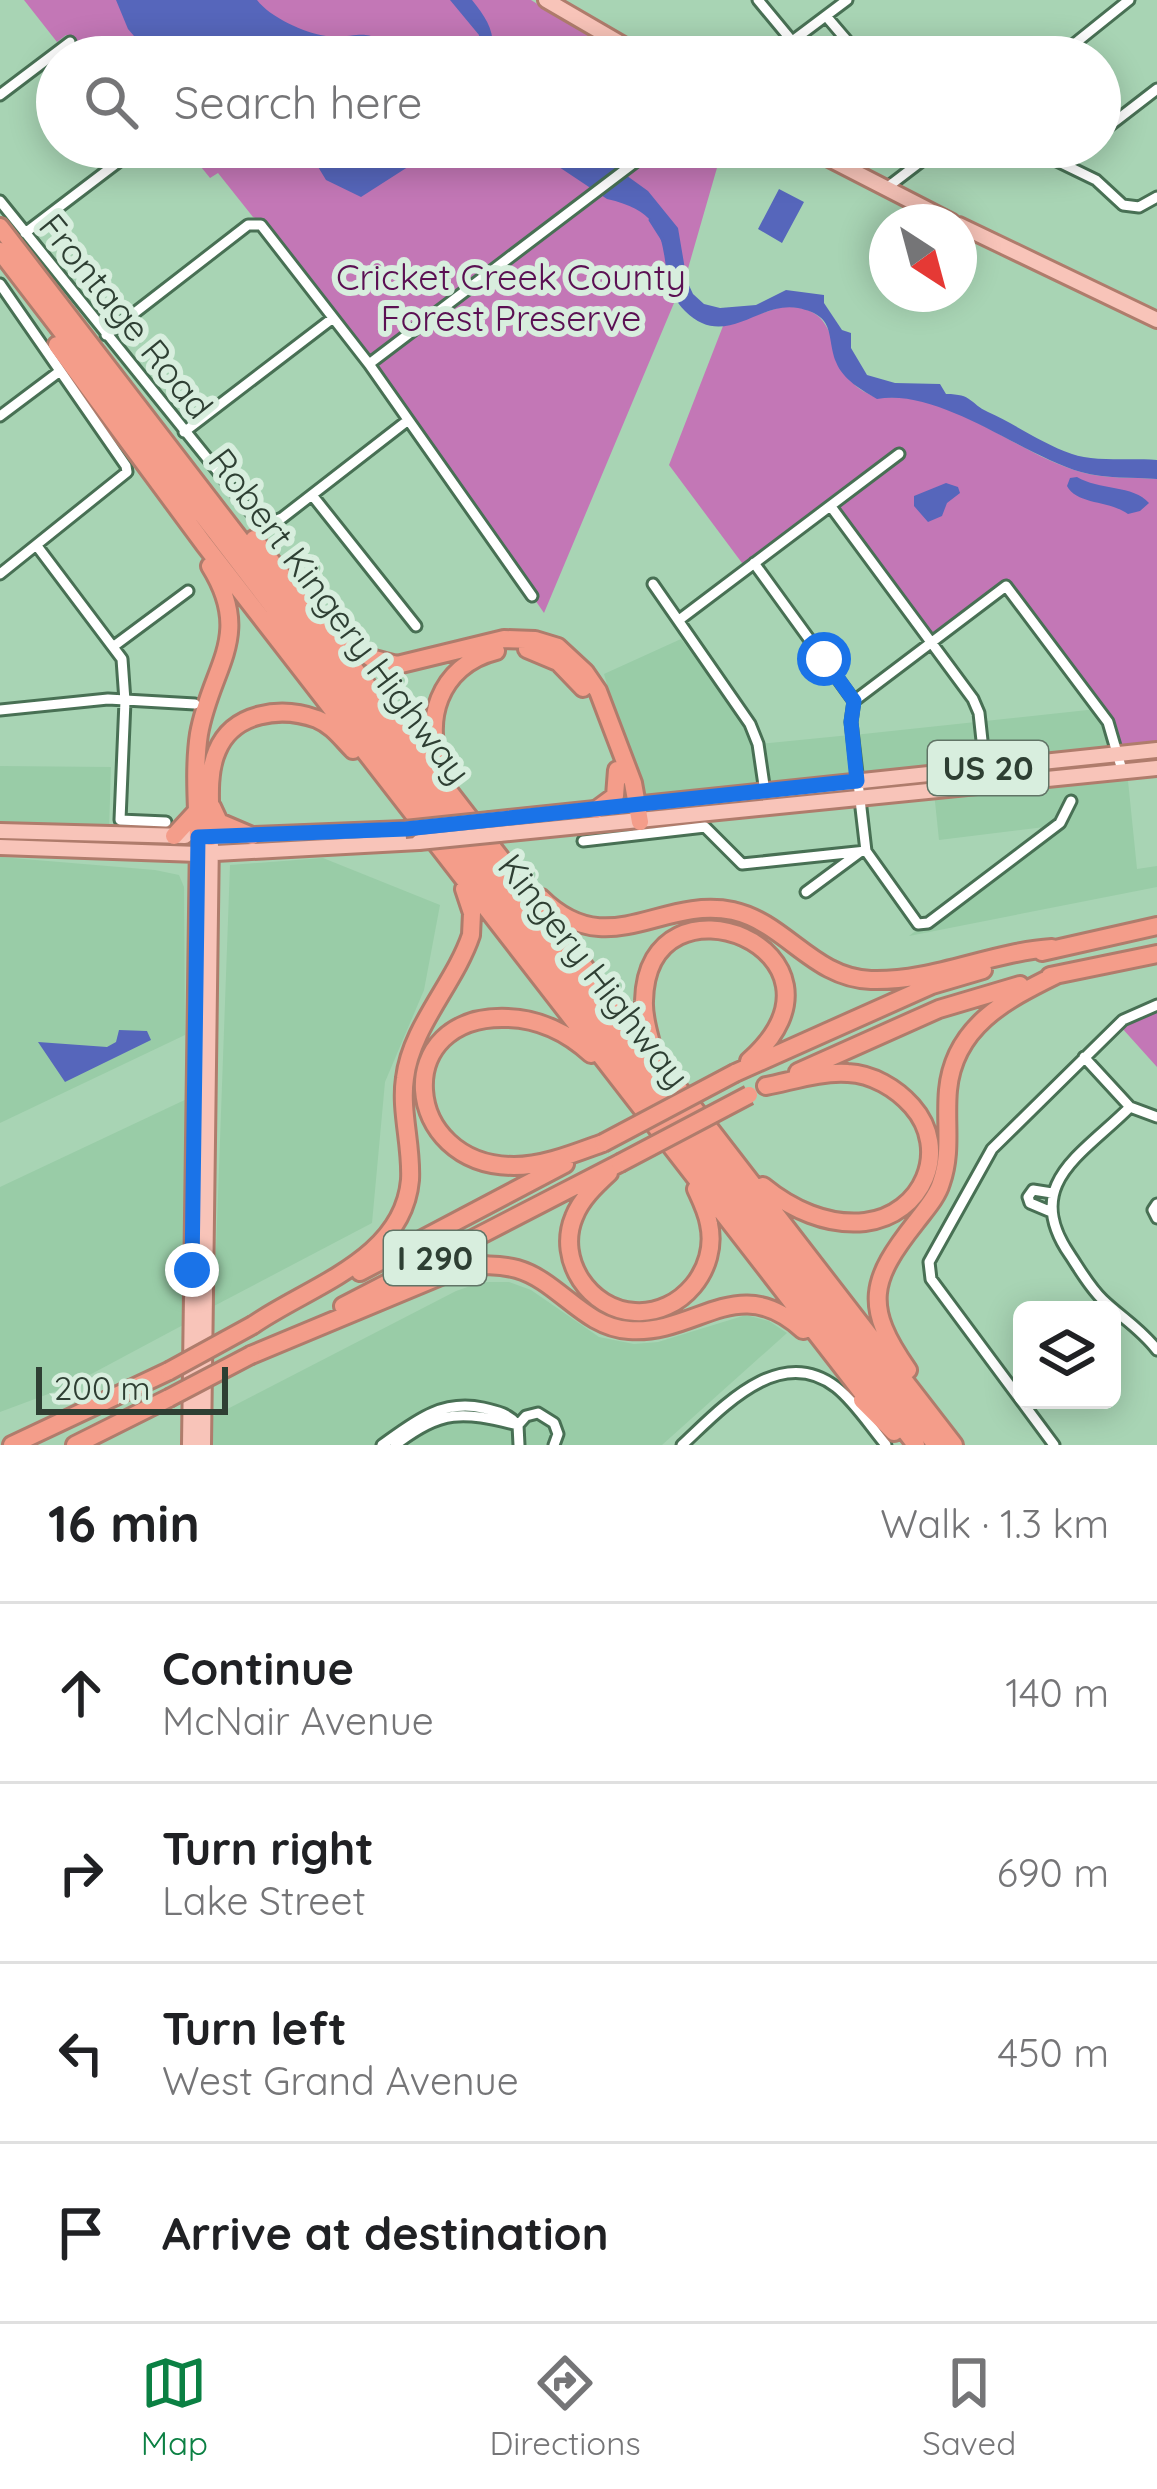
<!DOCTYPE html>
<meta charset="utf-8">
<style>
:root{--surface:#fff;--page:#f2f2f2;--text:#202124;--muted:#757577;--line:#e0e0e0;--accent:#0b8043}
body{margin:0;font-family:Quicksand,sans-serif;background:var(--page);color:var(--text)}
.controls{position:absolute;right:36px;bottom:36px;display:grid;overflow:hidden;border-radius:18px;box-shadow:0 6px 30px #0003}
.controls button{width:108px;height:108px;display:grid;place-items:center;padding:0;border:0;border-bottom:3px solid var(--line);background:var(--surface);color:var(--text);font:60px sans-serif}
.compass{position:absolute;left:869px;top:204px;width:108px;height:108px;border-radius:50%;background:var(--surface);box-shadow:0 6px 30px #0003;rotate:144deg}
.scale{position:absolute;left:36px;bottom:30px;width:192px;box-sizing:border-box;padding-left:12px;border:6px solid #2e3f33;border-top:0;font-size:33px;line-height:42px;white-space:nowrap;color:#2e3f33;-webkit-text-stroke:9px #d8eede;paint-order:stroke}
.stop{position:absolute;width:36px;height:36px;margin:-27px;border:9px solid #1a73e8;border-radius:50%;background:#fff}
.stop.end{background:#1a73e8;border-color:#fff;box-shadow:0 3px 12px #0008}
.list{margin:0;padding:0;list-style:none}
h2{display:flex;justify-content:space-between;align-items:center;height:156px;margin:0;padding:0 48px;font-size:51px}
h2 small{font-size:39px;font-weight:400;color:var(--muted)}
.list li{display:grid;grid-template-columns:78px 1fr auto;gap:36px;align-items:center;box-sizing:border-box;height:180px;padding:0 48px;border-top:3px solid var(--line)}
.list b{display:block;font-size:45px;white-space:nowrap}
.list p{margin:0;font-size:39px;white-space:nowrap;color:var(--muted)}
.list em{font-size:39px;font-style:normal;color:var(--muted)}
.icon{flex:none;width:66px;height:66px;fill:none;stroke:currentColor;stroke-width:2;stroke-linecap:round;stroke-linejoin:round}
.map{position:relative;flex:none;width:1157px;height:1445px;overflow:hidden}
.search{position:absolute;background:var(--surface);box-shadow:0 6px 30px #0003;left:36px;right:36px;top:36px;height:132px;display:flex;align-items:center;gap:30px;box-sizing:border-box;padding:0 42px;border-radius:66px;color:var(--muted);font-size:45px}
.sheet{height:876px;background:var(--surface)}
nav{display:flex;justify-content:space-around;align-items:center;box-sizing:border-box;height:168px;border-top:3px solid var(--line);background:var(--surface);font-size:33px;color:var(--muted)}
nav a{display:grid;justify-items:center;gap:6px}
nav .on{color:var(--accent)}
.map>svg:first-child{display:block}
.built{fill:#99cca7}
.green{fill:#c377b6}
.water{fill:#5666bb}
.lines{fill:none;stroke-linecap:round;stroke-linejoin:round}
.stream{stroke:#5666bb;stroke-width:3}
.minor-casing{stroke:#487054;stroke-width:15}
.major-casing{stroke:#af7c6c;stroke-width:20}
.highway-casing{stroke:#af7c6c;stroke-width:22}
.minor{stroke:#fff;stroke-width:9}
.major{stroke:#f8c4b9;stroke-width:14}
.highway{stroke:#f49d8a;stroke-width:16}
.major-bridge-casing{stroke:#af7c6c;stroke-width:20;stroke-linecap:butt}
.highway-bridge-casing{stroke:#af7c6c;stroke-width:22;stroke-linecap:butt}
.major-bridge{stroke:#f8c4b9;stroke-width:14}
.highway-bridge{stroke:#f49d8a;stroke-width:16}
.route{stroke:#1a73e8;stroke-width:15}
.labels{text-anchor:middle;stroke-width:12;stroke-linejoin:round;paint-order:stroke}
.shield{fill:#d8eede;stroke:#617466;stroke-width:3}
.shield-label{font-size:33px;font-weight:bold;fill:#2e3f33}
.park-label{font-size:36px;fill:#5b1053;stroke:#d8eede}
.street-label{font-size:36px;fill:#2e3f33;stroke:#d8eede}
</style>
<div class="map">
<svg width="1157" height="1445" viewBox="0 0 1157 1445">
<rect width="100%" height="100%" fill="#a8d4b4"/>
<path class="built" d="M681,639L760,744L850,735L856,779L641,803L604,674Z
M1097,709L1106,722L1117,753L859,779L854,735Z
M0,766L111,767L109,830H0Z
M1127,771L1137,869L1157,866V887L909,936L1053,826L939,840L934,792Z
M0,857L155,870L179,875L184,887L185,1035L0,1123Z
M323,858L440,905L424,990L385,1082L372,1223L214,1306L230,865Z
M191,1097L183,1325L67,1387L0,1412V1187Z
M482,1282H509L531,1290L599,1337L634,1344L658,1342L746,1315L769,1321L787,1333L662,1445H208V1419L456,1291Z"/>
<path class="green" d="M24,0H531L622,57H84L66,35L57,42Z
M185,147H723L687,272L544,613L362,349L268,223L253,217L218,173L210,178Z
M781,307C842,304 825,352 853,383C859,390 869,394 877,398C950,389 1014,453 1081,472C1104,479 1133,477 1157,479V747L1130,750L1122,745L1112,719L1010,585L999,584L932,637L834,508L745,567L669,465L723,326Z
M1157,1012V1067L1121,1027Z"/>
<path class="water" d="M116,0H257C270,17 304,33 326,36C359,40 370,22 394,57H152L128,29Z
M450,0H472C487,19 496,32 492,57H476L479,35Z
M306,147H439L361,197L326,180Z
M529,147H587L648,191L678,228L687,281L693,294L704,304L720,308L756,305L786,290L824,295V303L842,330L851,333V348L867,375L895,383L940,384L946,394C973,394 969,403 988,412C1015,424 1041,443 1072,454C1093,462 1133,458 1157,460V479C1133,477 1105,479 1081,472C1021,455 941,388 877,399C862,390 843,380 836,362C826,336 837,316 798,308C759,300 725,351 685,311C647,273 690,217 607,199Z
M779,189L804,202L782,243L758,229Z
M1077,477C1098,490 1134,485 1149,503L1140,511L1128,514C1109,500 1077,505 1067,486L1070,478Z
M946,483L958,487L960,493L947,503L942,516L928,522L914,506V496Z
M119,1030L147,1031L151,1040L65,1082L38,1042L107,1047L116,1042Z"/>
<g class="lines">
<path class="stream" d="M650,220L664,242"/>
<g class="minor-casing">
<path id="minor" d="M758,0L792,41
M826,16L861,57
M771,57L847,0
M1058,57L1129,0
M0,95L70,42
M1100,133L1157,89
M1028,147L1096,180L1123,205L1139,207L1157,197
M1062,162L1081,147
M885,189L940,147
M0,201L257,520L269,523L282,518L407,421
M25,233L138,147
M0,284L126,466L127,472L0,574
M106,335L248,225H261L369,364L532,596
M369,364L655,147
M0,416L60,371
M184,432L333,318
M312,495L416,626
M832,508L973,699L979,713L985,768
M37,546L122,659L125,701L120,820L166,822
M754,563L854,701L851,722L866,851L918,924L928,923L1060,823L1071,801
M653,584L750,724L758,744L765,792
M679,620L899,454
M114,646L188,591
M854,701L1006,586L1108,722L1122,770
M0,710L108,699L195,704
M583,841L705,827L742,864L866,851
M806,892L860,852
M1084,1057L1130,1107L1157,1117
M1130,1107C1082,1155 1021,1184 1070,1255C1080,1270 1090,1288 1103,1300C1122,1318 1141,1329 1157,1350
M1157,1204L1153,1210L1157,1218
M1049,1211L1030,1203L1028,1197L1033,1190L1052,1193
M382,1445C414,1422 441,1399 483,1408C497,1411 509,1414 518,1425
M395,1445C443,1409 461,1411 518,1425
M519,1445L518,1425L526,1416L538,1413L554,1423L558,1434L554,1445
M682,1445C721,1409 779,1343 836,1387C855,1402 870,1426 886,1445
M1054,1445L931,1279L929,1262L992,1149L1123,1020L1157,1005"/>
</g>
<g class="major-casing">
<path id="major" d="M546,0L644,57
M806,147L952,222
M959,225L1157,320
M490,820L1157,750
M0,831L185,836
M499,834L1157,768
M207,837L405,829
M0,847L198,854L419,842
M190,1445L198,837
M203,1445L211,837"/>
</g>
<g class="highway-casing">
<path id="highway" d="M0,227L936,1445
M0,251L916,1445
M57,345L204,544L871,1404
M254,539L954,1445
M340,637L371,658L397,665L504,639L535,640L558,647L585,672L598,691L633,783L640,822
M527,649L558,662L583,688
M444,773C420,723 439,665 496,651
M212,807L219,822L252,836
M596,810L615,796L617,770
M174,836L197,811
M198,837C197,804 194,767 199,734C211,666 254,637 210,566
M211,837C211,809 206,776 217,751C233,712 281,706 317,719C332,725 342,739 353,750
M541,898C608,964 660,896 733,911C786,923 813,978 871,980C932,982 991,952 1052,948
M1042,952L1157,926
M1050,976L1157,954
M591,1054C568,1033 539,1019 508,1018C389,1013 401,1166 514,1166C544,1166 575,1153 603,1143
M654,1055C650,1037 643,1019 644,1001C647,861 872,951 749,1061
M798,1072L939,1009L1020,985
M735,1073L932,985L983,970
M609,1173C595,1186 581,1199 574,1217C556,1260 590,1310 635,1312C681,1315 719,1269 709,1224C707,1212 701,1200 696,1189
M763,1186C791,1209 827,1226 865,1222C923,1215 951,1150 912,1106C896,1088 872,1074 848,1073C821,1071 792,1081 766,1086
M360,1272L565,1164
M343,1306L620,1163
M253,1325C309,1286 403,1260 410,1180C412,1146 400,1111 405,1078C411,1027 455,983 471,935L472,913L464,889
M251,1355L462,1267C481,1265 498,1264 517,1269C559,1281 583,1327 629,1330C698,1335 737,1270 803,1330
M908,1370C863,1306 870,1280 916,1222C925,1210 937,1197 941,1183C952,1152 945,1122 948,1090C954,1027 1005,1000 1056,975
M862,1400L894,1432
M12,1445L169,1371
M75,1445L169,1398"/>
</g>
<use href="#minor" class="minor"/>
<use href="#major" class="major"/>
<use href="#highway" class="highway"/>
<g class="major-bridge-casing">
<path id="major-bridge" d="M405,829L490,820
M419,842L499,834"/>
</g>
<g class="highway-bridge-casing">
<path id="highway-bridge" d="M603,1143L735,1073
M620,1163L749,1095
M169,1371L253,1325
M169,1398L251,1355"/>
</g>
<use href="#major-bridge" class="major-bridge"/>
<use href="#highway-bridge" class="highway-bridge"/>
</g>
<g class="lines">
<path class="route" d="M192,1270L198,837L406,829L857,781L851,722L854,701L824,659"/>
</g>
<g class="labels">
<g class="shield">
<rect x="928" y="741" width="120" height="54" rx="9"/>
<rect x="384" y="1231" width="102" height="54" rx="9"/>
</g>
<g class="shield-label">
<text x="988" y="780">US 20</text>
<text x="435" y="1270">I 290</text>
</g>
<g class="park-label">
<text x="511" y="290">Cricket Creek County<tspan x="511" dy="41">Forest Preserve</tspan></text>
</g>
<g class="street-label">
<text transform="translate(126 316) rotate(51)" y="13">Frontage Road</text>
<text transform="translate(340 616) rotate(53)" y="13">Robert Kingery Highway</text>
<text transform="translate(594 971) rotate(52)" y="13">Kingery Highway</text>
</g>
</g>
</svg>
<div class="controls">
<button><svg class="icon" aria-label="layers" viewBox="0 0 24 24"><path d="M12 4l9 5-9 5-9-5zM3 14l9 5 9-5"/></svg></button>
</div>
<svg class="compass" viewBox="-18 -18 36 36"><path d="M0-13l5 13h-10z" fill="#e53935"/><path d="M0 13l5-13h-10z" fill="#757577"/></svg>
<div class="scale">200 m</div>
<div class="stop" style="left:824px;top:659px"></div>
<div class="stop end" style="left:192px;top:1270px"></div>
<div class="search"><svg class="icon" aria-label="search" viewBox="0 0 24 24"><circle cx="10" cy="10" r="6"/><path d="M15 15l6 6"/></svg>Search here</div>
</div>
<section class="sheet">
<h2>16 min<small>Walk · 1.3 km</small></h2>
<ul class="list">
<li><svg class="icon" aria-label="ahead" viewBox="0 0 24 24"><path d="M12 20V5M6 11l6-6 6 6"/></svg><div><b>Continue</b><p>McNair Avenue</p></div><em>140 m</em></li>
<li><svg class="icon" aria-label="right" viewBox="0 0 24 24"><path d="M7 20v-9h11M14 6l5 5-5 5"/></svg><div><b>Turn right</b><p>Lake Street</p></div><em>690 m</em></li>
<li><svg class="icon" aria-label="left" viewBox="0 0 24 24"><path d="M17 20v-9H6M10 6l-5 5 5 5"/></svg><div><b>Turn left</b><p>West Grand Avenue</p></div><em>450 m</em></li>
<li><svg class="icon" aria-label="arrive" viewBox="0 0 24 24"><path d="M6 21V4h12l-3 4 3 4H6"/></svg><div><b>Arrive at destination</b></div></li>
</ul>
</section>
<nav>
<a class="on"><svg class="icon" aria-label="map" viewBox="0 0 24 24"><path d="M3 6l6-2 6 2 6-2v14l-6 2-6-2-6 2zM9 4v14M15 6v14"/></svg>Map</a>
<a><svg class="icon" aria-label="directions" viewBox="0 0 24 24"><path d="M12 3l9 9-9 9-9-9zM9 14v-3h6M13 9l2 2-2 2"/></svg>Directions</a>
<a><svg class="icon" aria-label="saved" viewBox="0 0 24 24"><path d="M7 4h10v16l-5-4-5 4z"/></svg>Saved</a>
</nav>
